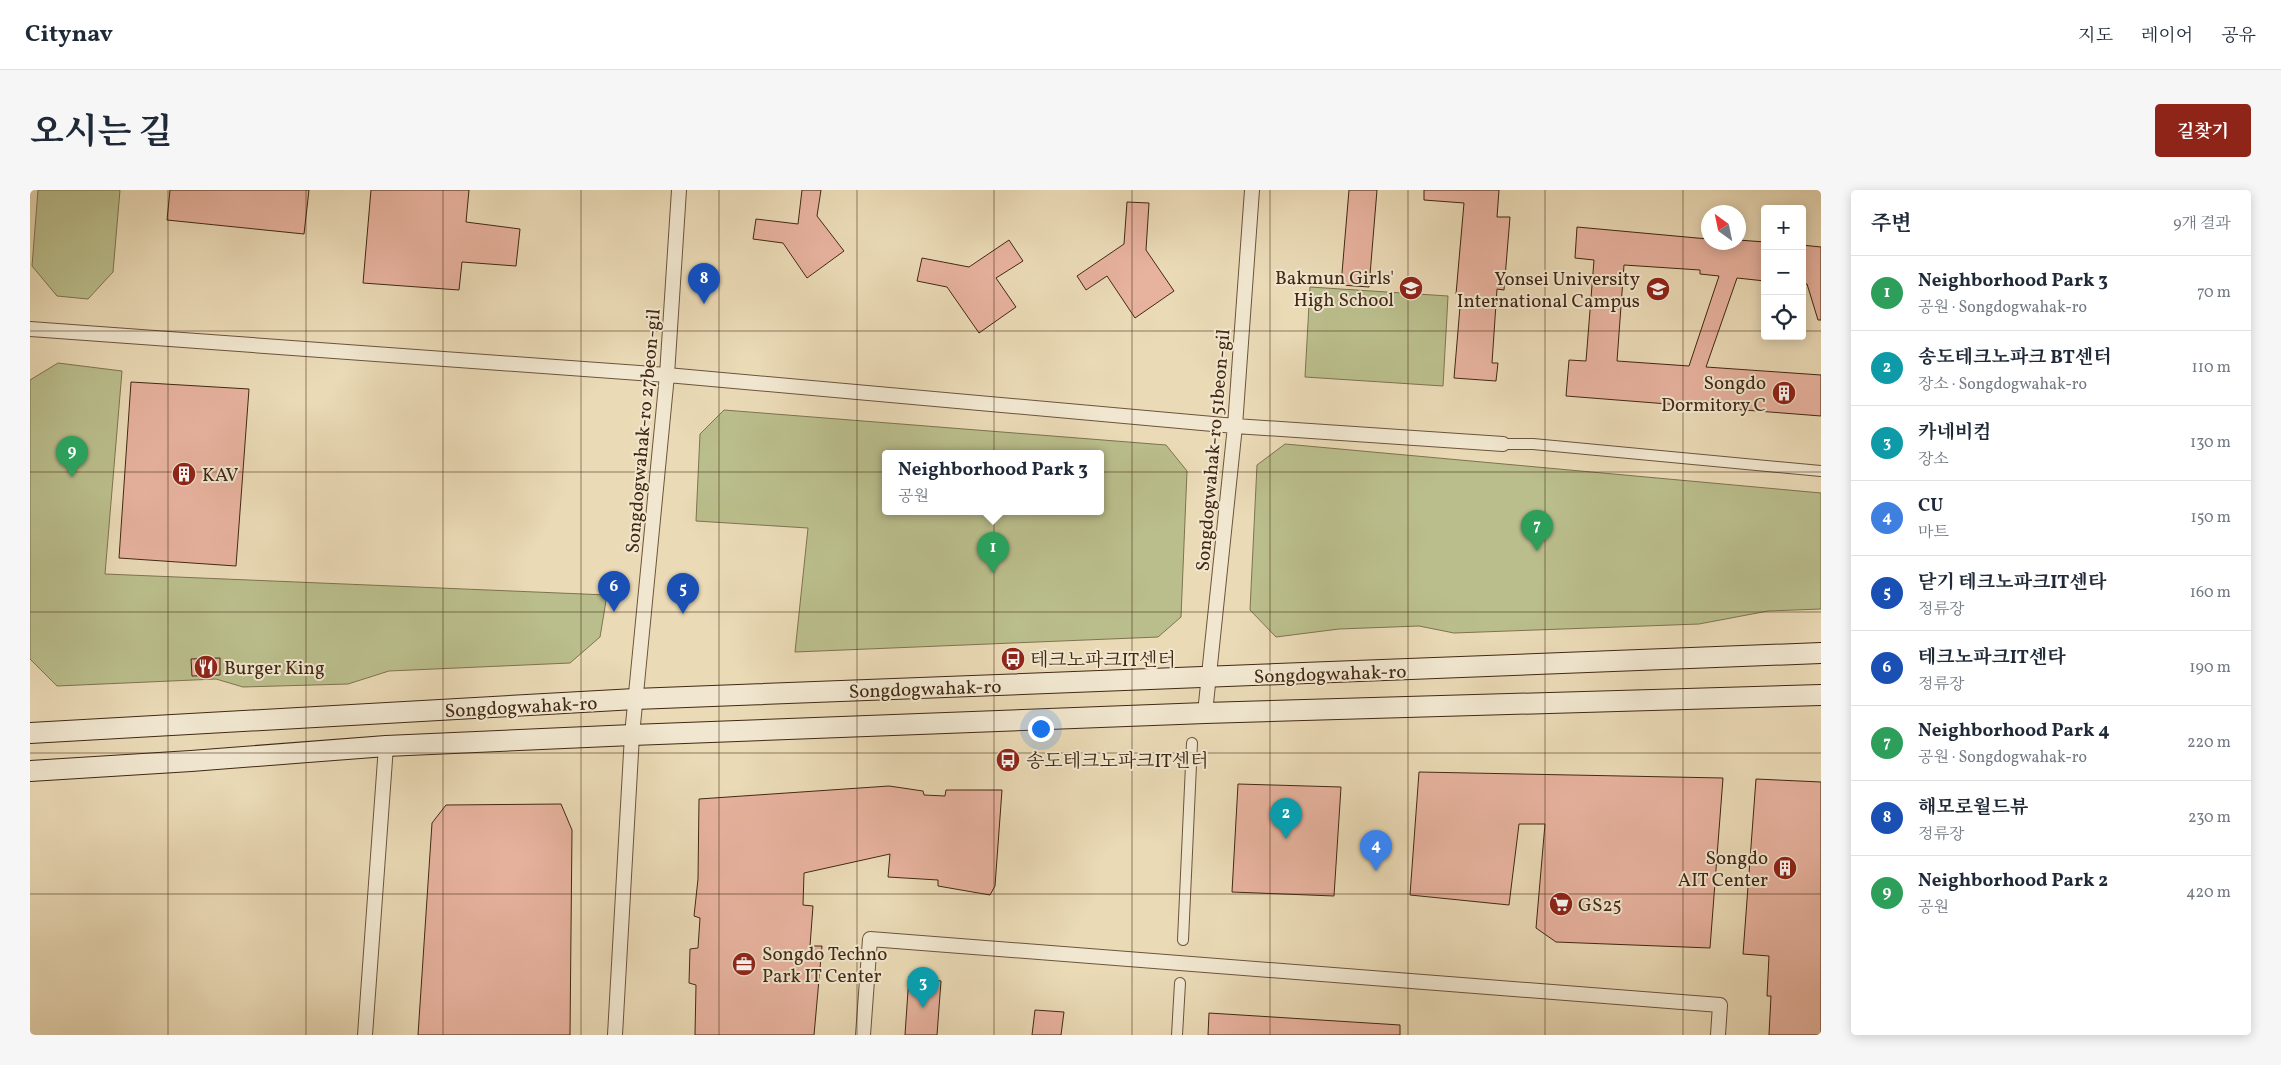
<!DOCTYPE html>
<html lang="ko">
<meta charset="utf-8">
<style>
:root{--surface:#fff;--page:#f6f6f7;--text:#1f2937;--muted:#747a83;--line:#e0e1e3;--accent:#8f2418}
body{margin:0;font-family:Vollkorn,"Noto Serif KR",serif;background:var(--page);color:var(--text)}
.controls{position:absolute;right:15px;top:15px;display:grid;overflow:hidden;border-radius:5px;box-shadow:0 2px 12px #0003}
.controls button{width:45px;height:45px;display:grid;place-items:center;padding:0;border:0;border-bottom:1px solid var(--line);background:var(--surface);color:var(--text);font:25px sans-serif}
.compass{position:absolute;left:1671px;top:15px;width:45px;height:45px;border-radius:50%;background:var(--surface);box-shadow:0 2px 12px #0003;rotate:327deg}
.you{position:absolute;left:1010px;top:538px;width:18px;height:18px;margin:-12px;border:4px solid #fff;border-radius:50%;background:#1a73e8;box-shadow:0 0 0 8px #1a73e833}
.badge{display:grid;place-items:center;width:32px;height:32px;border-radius:50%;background:var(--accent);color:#fff;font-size:16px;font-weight:700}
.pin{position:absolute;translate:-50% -41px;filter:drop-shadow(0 1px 2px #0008)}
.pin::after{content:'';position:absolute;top:26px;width:18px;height:15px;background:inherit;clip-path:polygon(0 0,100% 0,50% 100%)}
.popup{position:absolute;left:852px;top:260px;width:222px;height:65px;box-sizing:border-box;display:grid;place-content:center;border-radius:5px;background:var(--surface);filter:drop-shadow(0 1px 4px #0005);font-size:16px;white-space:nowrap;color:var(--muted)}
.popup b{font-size:19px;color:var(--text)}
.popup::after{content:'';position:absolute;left:50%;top:100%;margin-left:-10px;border:10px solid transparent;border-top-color:var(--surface)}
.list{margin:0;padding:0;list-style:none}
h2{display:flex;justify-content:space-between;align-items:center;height:65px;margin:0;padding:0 20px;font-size:21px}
h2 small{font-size:16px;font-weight:400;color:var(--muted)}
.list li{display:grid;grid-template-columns:32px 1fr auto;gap:15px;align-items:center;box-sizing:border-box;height:75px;padding:0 20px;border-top:1px solid var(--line)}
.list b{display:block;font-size:19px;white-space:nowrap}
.list p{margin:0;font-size:16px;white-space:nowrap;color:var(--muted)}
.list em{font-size:16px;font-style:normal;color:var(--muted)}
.icon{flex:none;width:28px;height:28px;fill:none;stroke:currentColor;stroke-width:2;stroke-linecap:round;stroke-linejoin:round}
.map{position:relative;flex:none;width:1791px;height:845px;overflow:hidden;border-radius:5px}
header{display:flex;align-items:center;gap:30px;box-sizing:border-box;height:70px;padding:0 25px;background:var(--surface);border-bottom:1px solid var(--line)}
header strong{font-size:24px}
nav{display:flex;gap:28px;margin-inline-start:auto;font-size:18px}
.intro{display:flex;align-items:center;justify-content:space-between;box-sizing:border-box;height:120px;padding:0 30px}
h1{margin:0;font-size:35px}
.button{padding:12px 22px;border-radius:5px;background:var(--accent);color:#fff;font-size:18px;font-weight:700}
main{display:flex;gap:30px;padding:0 30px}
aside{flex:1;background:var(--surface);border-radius:5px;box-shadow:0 2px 12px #0003}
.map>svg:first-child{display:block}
.green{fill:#babe8c;stroke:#7e7350;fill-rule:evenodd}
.building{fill:#e7b29e;stroke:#422813;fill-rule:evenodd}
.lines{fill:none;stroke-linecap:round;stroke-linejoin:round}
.pedestrian-casing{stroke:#6c543c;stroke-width:12}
.minor-casing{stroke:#6c543c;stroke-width:16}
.secondary-casing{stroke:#422813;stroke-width:22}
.pedestrian{stroke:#f1e7d0;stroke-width:10}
.minor{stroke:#f1e7d0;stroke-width:14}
.secondary{stroke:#f1e7d0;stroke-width:20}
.grid{fill:none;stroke:#422813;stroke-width:1;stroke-opacity:0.55}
.labels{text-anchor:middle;stroke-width:4;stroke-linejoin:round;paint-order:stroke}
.poi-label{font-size:19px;fill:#422813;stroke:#f1e7d0;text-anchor:start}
.street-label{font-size:19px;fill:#422813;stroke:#f1e7d0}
</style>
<header>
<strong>Citynav</strong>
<nav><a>지도</a><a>레이어</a><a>공유</a></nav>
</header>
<div class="intro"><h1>오시는 길</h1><a class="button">길찾기</a></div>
<main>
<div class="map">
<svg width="1791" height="845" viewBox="0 0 1791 845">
<rect width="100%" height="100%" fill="#eadab6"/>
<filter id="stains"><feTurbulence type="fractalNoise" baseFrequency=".004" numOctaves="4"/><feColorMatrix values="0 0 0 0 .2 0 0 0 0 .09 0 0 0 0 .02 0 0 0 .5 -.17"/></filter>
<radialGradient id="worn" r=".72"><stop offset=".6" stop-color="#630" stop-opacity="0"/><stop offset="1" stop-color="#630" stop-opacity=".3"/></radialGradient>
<path class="green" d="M8,0H90L83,82L58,109L27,106L2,76Z
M1280,97L1418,106L1413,196L1275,187Z
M28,173L92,181L75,384L577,405L570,447L540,473L359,481L318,494L213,497L186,489L27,496L0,469V190Z
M694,220L1136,255L1157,281L1151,427L1128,447L765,462L778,338L666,331L670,244ZM856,264H1070V322H856Z
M1255,254L1791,303V419L1738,421L1669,434L1424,443L1389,436L1309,439L1246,447L1220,420L1227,275Z"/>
<path class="building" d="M140,0H279L274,44L137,30Z
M341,0H439L436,32L490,39L486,76L432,72L429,100L333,93Z
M772,0H791L787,26L814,61L777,88L753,53L723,49L726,29L768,34Z
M1319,0H1347L1339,97L1311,95Z
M1394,0H1469L1467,27H1480L1474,100L1467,99L1462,173H1468L1466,191L1424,188L1431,105L1426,104L1434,13L1394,10Z
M1097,12L1119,13L1116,60L1144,101L1105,128L1077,86L1056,100L1047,86L1094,54Z
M1547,37L1678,49V52H1708V50L1735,52V91L1707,88L1676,177L1791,185V226L1536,206L1539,170L1556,171L1564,70L1545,68ZM1594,75L1670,80V84L1689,86L1659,176L1587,171Z
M979,50L993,71L966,88L986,117L949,143L917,97L887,91L892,68L939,77Z
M1772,55L1791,57V130H1788L1777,94H1772Z
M101,192L219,199L206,376L89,368Z
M190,468V485L162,486L161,469Z
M1389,582L1693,588L1680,758L1526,752L1506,738L1515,634H1489L1479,715L1380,705Z
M1726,589L1791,592V845H1739L1741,806H1737L1739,766L1713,764Z
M1208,594L1311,597L1304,706L1202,702Z
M859,596L893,601L894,605L915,606L916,600H972L965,696L960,705L908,696V690L858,687L860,664L774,683L773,715L783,716L780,756H792L784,845H665L666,795L659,793L660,759L668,758L670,728L664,726L668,689L669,609Z
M531,614L542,640L540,845H388L402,633L416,615Z
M879,786L911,791L907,845H875Z
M1005,820L1034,822L1031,845H1002Z
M1179,823L1370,835V845H1178Z"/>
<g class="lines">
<g class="pedestrian-casing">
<path id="pedestrian" d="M1473,254H1503L1791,281
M1153,750L1162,553
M1147,845L1150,793"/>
</g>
<g class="minor-casing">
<path id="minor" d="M0,139L637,185L1205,236L1473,254
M1175,523L1205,236L1222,0
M335,845L356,556
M585,845L602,545L637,185L649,0
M833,845L840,749L1690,815L1688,845"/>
</g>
<g class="secondary-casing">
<path id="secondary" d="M0,543L605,509L1791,463
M0,581L161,571L356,556L602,545L1175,523L1791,505"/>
</g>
<use href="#pedestrian" class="pedestrian"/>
<use href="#minor" class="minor"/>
<use href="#secondary" class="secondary"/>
</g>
<path class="grid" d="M138,0V845M276,0V845M413,0V845M551,0V845M689,0V845M827,0V845M964,0V845M1102,0V845M1240,0V845M1378,0V845M1515,0V845M1653,0V845M0,141H1735M1772,141H1791M0,282H1791M0,422H1791M0,563H1791M0,704H1791"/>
<defs>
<g id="school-disc" transform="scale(1.25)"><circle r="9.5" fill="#8f2418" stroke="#f1e7d0"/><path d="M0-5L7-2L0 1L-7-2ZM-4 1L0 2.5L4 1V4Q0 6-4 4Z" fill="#fff"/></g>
<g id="university-disc" transform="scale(1.25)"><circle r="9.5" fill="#8f2418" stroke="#f1e7d0"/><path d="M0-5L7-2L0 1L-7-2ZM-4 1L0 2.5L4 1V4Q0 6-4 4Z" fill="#fff"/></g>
<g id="building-disc" transform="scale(1.25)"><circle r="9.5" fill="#8f2418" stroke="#f1e7d0"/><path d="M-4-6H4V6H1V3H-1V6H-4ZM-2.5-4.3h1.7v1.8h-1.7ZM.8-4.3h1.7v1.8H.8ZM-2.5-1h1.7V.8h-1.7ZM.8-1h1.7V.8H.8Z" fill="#fff"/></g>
<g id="bus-disc" transform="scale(1.25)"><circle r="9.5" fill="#8f2418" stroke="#f1e7d0"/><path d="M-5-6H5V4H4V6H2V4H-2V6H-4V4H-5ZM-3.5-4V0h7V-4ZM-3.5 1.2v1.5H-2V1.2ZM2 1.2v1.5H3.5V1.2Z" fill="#fff"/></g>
<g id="restaurant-disc" transform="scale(1.25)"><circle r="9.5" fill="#8f2418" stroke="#f1e7d0"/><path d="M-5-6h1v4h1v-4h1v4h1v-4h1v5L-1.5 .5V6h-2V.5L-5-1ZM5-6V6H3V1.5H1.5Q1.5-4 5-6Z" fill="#fff"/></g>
<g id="supermarket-disc" transform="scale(1.25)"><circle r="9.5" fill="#8f2418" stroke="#f1e7d0"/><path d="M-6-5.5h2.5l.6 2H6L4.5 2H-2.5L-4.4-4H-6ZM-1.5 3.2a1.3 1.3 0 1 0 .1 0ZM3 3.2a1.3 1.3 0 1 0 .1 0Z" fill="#fff"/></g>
<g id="office-disc" transform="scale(1.25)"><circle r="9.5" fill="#8f2418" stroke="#f1e7d0"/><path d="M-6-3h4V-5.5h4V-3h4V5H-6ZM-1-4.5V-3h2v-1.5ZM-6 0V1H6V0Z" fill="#fff"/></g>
</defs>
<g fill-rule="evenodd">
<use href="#school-disc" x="1381" y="98"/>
<use href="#university-disc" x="1628" y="99"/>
<use href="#building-disc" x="1754" y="203"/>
<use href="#building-disc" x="154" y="284"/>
<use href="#bus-disc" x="983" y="469"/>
<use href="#restaurant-disc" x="176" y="477"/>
<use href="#bus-disc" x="978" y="570"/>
<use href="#building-disc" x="1755" y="678"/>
<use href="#supermarket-disc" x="1531" y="714"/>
<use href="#office-disc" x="714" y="774"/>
</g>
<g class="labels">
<g class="poi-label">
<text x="1364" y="94" text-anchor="end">Bakmun Girls'<tspan x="1364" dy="22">High School</tspan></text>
<text x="1610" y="95" text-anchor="end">Yonsei University<tspan x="1610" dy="22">International Campus</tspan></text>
<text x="1736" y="199" text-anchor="end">Songdo<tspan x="1736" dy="22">Dormitory C</tspan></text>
<text x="172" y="291">KAV</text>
<text x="1000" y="476">테크노파크IT센터</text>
<text x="194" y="484">Burger King</text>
<text x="996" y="577">송도테크노파크IT센터</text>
<text x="1738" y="674" text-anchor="end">Songdo<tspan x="1738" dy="22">AIT Center</tspan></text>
<text x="1548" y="721">GS25</text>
<text x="732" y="770">Songdo Techno<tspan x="732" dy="22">Park IT Center</tspan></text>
</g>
<g class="street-label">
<text transform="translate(612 241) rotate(-85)" y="7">Songdogwahak-ro 27beon-gil</text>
<text transform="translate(1182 260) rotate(-85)" y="7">Songdogwahak-ro 51beon-gil</text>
<text transform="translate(1300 483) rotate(-2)" y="7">Songdogwahak-ro</text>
<text transform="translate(895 498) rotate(-2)" y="7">Songdogwahak-ro</text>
<text transform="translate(491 516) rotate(-3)" y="7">Songdogwahak-ro</text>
</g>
</g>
<rect width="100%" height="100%" filter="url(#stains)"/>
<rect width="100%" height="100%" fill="url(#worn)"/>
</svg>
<div class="controls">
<button>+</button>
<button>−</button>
<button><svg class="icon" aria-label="locate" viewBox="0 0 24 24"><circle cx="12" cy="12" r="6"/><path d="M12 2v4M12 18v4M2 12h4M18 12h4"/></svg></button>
</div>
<svg class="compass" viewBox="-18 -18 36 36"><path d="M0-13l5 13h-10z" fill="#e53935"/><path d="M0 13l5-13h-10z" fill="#747a83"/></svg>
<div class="you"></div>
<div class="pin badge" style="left:963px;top:383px;background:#2e9e5b">1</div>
<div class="popup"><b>Neighborhood Park 3</b>공원</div>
<div class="pin badge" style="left:1256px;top:649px;background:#0f9aa8">2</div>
<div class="pin badge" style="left:893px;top:818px;background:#0f9aa8">3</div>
<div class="pin badge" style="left:1346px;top:681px;background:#3f7fe0">4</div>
<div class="pin badge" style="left:653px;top:424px;background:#1a4fb4">5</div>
<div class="pin badge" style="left:584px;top:422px;background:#1a4fb4">6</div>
<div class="pin badge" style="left:1507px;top:361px;background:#2e9e5b">7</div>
<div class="pin badge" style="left:674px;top:114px;background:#1a4fb4">8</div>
<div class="pin badge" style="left:42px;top:287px;background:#2e9e5b">9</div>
</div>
<aside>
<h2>주변<small>9개 결과</small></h2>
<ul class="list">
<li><span class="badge" style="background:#2e9e5b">1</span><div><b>Neighborhood Park 3</b><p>공원 · Songdogwahak-ro</p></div><em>70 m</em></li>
<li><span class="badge" style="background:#0f9aa8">2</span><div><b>송도테크노파크 BT센터</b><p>장소 · Songdogwahak-ro</p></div><em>110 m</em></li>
<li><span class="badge" style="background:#0f9aa8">3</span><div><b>카네비컴</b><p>장소</p></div><em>130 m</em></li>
<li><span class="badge" style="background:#3f7fe0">4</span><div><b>CU</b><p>마트</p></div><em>150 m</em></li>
<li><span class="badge" style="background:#1a4fb4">5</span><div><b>닫기 테크노파크IT센타</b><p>정류장</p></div><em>160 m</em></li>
<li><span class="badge" style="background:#1a4fb4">6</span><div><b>테크노파크IT센타</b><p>정류장</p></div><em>190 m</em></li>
<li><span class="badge" style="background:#2e9e5b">7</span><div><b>Neighborhood Park 4</b><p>공원 · Songdogwahak-ro</p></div><em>220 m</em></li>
<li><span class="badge" style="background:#1a4fb4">8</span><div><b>해모로월드뷰</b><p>정류장</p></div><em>230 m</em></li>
<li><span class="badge" style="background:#2e9e5b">9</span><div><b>Neighborhood Park 2</b><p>공원</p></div><em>420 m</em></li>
</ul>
</aside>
</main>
